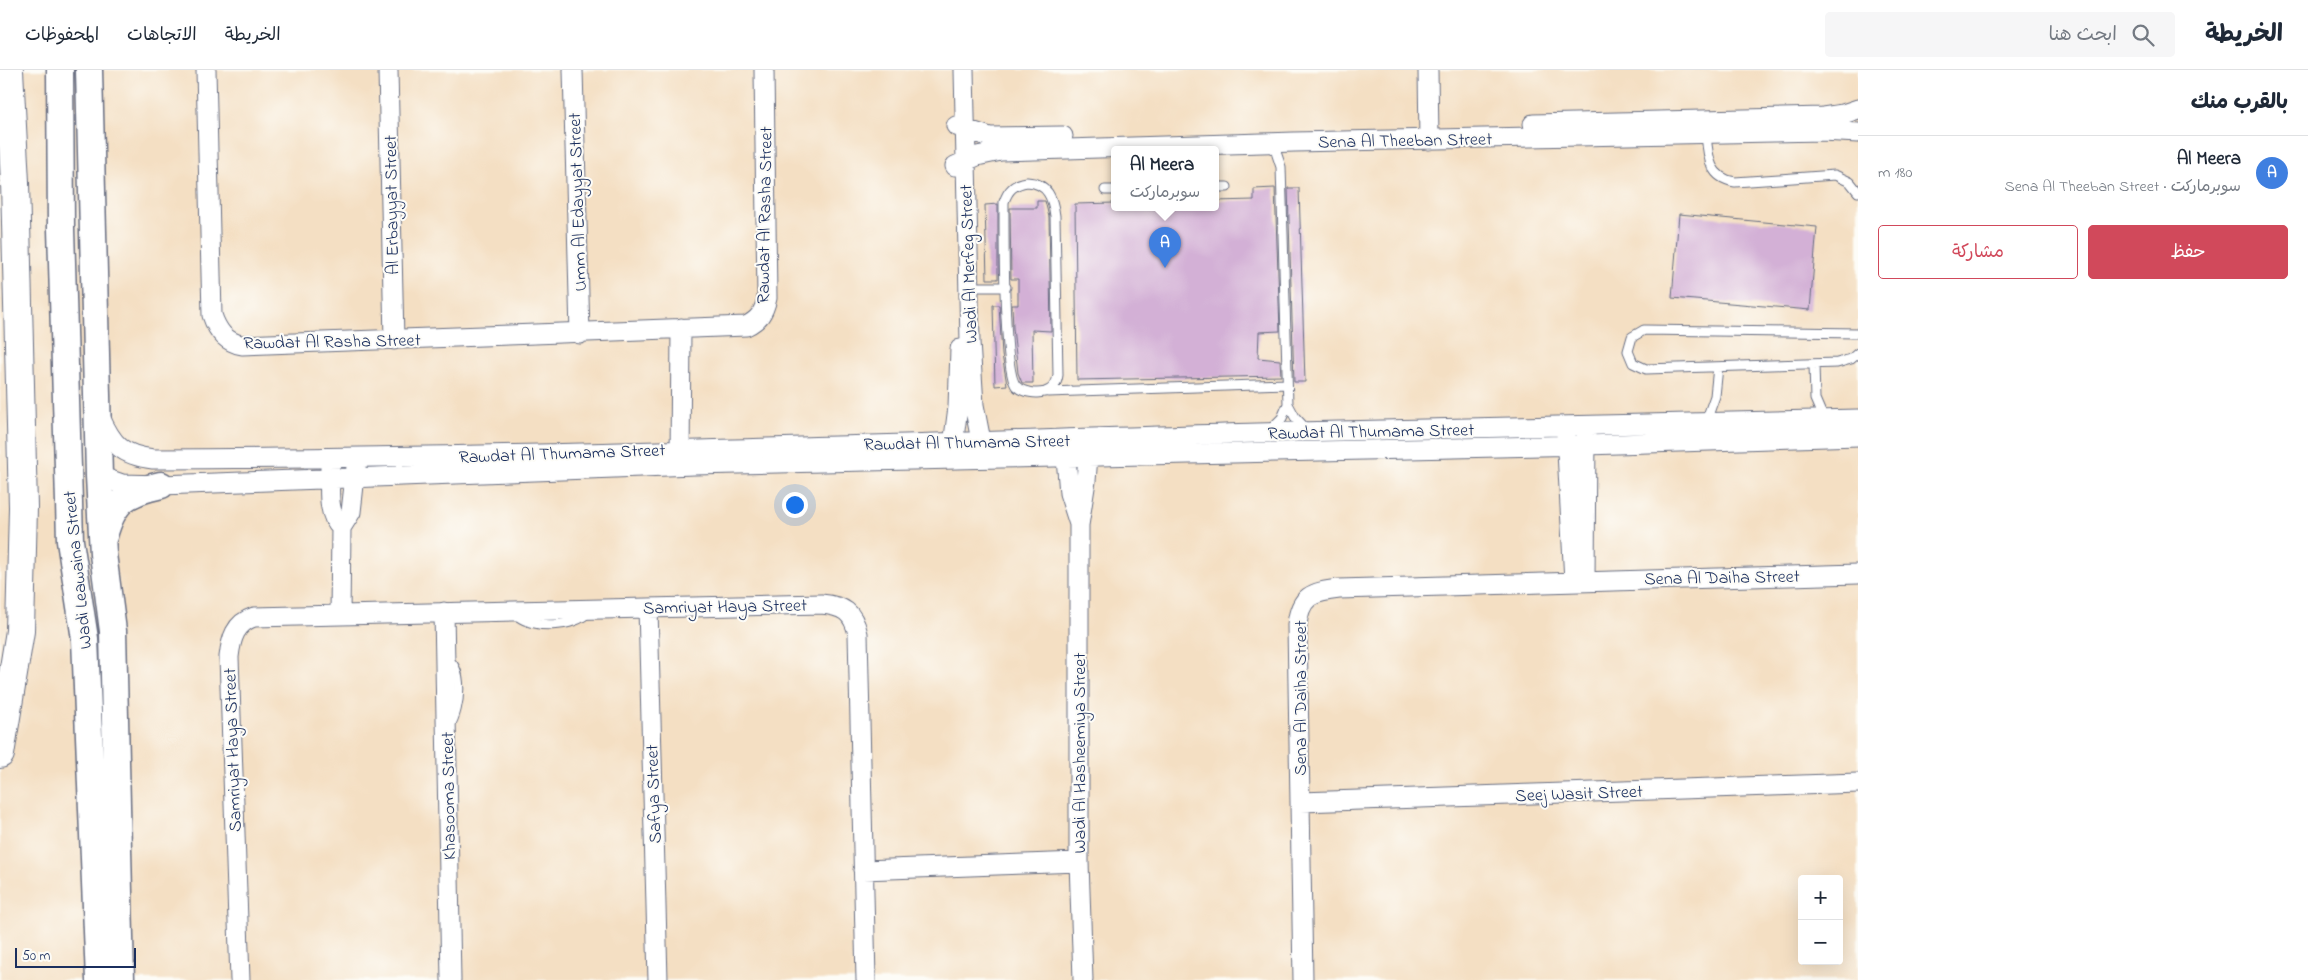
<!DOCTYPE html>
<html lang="ar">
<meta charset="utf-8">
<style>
:root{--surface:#fff;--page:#f6f6f7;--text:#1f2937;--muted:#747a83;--line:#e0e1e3;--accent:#d1495b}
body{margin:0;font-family:"Indie Flower","Playpen Sans Arabic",sans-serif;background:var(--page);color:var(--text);direction:rtl}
.controls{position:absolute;right:15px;bottom:15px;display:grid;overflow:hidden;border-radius:5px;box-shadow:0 5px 20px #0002}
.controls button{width:45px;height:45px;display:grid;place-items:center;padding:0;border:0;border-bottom:1px solid var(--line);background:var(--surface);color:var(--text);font:25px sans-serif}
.scale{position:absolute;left:15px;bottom:12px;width:121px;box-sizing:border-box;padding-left:5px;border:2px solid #1b2f5e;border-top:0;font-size:14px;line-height:18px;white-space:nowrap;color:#1b2f5e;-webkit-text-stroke:4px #fdfcf7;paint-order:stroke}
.you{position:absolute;left:794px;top:434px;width:18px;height:18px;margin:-12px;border:4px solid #fff;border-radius:50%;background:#1a73e8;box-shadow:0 0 0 8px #1a73e833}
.badge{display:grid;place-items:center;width:32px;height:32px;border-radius:50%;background:var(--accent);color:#fff;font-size:16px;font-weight:700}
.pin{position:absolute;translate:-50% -41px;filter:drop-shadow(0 1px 2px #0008)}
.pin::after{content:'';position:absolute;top:26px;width:18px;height:15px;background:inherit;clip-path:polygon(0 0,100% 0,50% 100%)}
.popup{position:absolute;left:1111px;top:76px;width:108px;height:65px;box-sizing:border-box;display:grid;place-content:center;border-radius:5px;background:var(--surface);filter:drop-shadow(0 1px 4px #0005);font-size:16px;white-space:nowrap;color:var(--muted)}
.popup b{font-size:19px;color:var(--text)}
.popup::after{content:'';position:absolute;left:50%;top:100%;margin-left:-10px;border:10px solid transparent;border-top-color:var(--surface)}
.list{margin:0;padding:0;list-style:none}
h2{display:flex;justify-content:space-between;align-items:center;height:65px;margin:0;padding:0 20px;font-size:21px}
h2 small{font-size:16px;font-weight:400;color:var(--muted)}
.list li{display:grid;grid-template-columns:32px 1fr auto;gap:15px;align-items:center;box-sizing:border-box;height:75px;padding:0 20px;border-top:1px solid var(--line)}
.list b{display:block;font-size:19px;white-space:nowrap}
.list p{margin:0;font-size:16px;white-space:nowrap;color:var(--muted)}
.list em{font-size:16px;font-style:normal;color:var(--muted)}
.actions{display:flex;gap:10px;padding:15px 20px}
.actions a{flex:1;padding:11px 0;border:1px solid var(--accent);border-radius:5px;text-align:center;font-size:18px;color:var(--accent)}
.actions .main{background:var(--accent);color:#fff}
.icon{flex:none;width:28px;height:28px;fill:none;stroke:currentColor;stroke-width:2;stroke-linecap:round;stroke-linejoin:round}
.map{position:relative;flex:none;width:1858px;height:910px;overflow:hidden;direction:ltr}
header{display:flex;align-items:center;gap:30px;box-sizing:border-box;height:70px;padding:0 25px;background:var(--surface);border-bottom:1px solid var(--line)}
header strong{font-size:24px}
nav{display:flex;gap:28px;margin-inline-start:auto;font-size:18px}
.search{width:350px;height:45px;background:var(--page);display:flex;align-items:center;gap:12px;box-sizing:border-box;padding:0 18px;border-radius:5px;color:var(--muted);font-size:19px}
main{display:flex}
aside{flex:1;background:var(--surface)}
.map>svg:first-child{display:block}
.building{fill:#d3b0d6}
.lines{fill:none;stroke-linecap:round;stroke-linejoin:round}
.lane-casing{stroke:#676d81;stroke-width:11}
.street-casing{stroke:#676d81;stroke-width:21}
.secondary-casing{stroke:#676d81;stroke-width:29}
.highway-casing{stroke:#676d81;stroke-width:30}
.lane{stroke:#fff;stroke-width:9}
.street{stroke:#fff;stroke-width:19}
.secondary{stroke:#fff;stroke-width:26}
.highway{stroke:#fff;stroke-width:28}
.labels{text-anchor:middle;stroke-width:4;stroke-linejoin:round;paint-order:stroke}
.street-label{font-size:18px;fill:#1b2f5e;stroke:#fdfcf7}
</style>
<header>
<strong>الخريطة</strong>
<div class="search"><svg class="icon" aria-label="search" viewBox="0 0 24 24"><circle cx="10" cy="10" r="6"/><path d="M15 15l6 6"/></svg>ابحث هنا</div>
<nav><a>الخريطة</a><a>الاتجاهات</a><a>المحفوظات</a></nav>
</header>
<main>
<aside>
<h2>بالقرب منك<small></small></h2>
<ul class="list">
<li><span class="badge" style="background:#3f7fe0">A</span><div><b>Al Meera</b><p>سوبرماركت · Sena Al Theeban Street</p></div><em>180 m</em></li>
</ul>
<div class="actions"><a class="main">حفظ</a><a>مشاركة</a></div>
</aside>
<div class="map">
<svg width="1858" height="910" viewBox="0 0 1858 910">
<rect width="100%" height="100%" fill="#fdfcf7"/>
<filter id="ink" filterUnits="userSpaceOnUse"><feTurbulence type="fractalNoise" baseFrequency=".02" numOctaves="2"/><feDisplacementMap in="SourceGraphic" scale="10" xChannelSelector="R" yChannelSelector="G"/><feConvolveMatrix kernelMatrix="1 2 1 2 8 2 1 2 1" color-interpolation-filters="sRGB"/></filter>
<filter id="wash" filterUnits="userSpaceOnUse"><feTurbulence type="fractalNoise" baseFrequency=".0096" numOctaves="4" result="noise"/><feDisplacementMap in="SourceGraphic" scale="20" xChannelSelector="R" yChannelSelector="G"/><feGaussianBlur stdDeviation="1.12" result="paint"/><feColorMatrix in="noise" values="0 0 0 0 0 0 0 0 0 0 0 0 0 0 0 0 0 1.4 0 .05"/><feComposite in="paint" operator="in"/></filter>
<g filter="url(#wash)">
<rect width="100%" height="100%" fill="#f4dfc3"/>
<g id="blocks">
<path class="building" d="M1275,118L1280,261L1259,262L1258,288L1280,290L1281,306L1077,310L1075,134L1115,133V137H1215V131L1254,130V119Z
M1288,118H1299L1305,312H1294Z
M1037,131H1045L1049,147L1051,261L1032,260L1033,313H1022L1018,303L1013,258L1012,235H1018V209H1011L1010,138H1037Z
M998,134V209H987L985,135Z
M1679,144L1817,157L1810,240L1672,228Z
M993,235H999L1002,285L1007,315L995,316Z"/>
</g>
</g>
<g filter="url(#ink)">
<use href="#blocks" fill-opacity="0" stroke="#676d81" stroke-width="1"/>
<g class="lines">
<g class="lane-casing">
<path id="lane" d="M1706,64C1708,87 1709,108 1735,112L1835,105L1850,112L1858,122
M1268,74L1276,82L1281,97L1288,334L1282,348L1270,360
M1027,112C1048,113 1053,129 1055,146L1058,305C1057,313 1054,319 1045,322C1037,324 1023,323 1016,316C1003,300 1004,161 1004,132C1008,120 1014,114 1027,112Z
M1215,117H1227
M1105,120H1115
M968,217H1006
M1858,263L1644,260L1632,267L1628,281L1633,293L1646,299L1837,293L1851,289L1858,283
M1814,294L1815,329L1824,350
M1048,322L1287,314
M1288,334L1295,347L1307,360
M1705,354L1715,326L1718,297
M515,543C529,560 576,558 589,541
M445,588C465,597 460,639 450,655"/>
</g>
<g class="street-casing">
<path id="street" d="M206,0L212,245C217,260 225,272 242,275L746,256C759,250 764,242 767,228L764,0
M388,0L394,270
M573,0L580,264
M964,0L970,272L974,335L983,381
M1428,0L1429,70
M1533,54L1823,47L1843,44L1858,39
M956,56L990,67L1063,66
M955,96L977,86L1001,81L1294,72L1823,61L1858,63
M100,347C113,376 122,385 153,389C522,388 890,374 1258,363C1458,357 1658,355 1858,349
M1566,363L1574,511
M1065,376L1069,423L1079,454
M952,383L958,337L960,279
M680,392L681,258
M330,398C330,418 326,443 341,458
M99,406L122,414L161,415L694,395L1587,375L1858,366
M1585,511L1586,362
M648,538L658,910
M444,542L451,910
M340,545L341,458L351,442L356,397
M1301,732L1858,713
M863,800L1079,792
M240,910L229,587C231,569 235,553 254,547L821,534C844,536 853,542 858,564L866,910
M1083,910L1079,792V455L1086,411L1089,374
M1303,910L1297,555C1300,526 1312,522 1339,519L1858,504"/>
</g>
<g class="secondary-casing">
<path id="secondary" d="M60,0L61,159L69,432L70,471L85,569L99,910
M89,0L99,406L103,484L113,561L121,910
M104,466C114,430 126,423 161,415"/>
</g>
<g class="highway-casing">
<path id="highway" d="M0,684L20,561L23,437L15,112L9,0"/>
</g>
<use href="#lane" class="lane"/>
<use href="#street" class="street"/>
<use href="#secondary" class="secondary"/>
<use href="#highway" class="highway"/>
</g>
</g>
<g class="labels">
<g class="street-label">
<text transform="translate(1405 70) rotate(-1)" y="6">Sena Al Theeban Street</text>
<text transform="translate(577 132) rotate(-92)" y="6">Umm Al Edayyat Street</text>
<text transform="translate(391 135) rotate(-91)" y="6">Al Erbayyat Street</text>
<text transform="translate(764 145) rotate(-89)" y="6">Rawdat Al Rasha Street</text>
<text transform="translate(968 194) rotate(-92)" y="6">Wadi Al Merfeg Street</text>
<text transform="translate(332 271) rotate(-1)" y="6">Rawdat Al Rasha Street</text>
<text transform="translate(1371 361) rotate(-1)" y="6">Rawdat Al Thumama Street</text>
<text transform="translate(967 372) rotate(-1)" y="6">Rawdat Al Thumama Street</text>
<text transform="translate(562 383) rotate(-2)" y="6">Rawdat Al Thumama Street</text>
<text transform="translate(77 500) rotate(-96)" y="6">Wadi Leawaina Street</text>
<text transform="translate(1722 507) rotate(-1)" y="6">Sena Al Daiha Street</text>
<text transform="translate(725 536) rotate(-1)" y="6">Samriyat Haya Street</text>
<text transform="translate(1300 628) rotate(-90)" y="6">Sena Al Daiha Street</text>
<text transform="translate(232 680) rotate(-92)" y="6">Samriyat Haya Street</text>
<text transform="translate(1079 683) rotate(-90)" y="6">Wadi Al Hasheemiya Street</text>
<text transform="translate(1579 723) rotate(-2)" y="6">Seej Wasit Street</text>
<text transform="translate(653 724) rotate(-92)" y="6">Safya Street</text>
<text transform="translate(448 726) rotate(-91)" y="6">Khasooma Street</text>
</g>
</g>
</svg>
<div class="controls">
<button>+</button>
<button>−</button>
</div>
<div class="scale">50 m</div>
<div class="you"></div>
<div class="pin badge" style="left:1165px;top:198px;background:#3f7fe0">A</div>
<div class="popup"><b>Al Meera</b>سوبرماركت</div>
</div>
</main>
